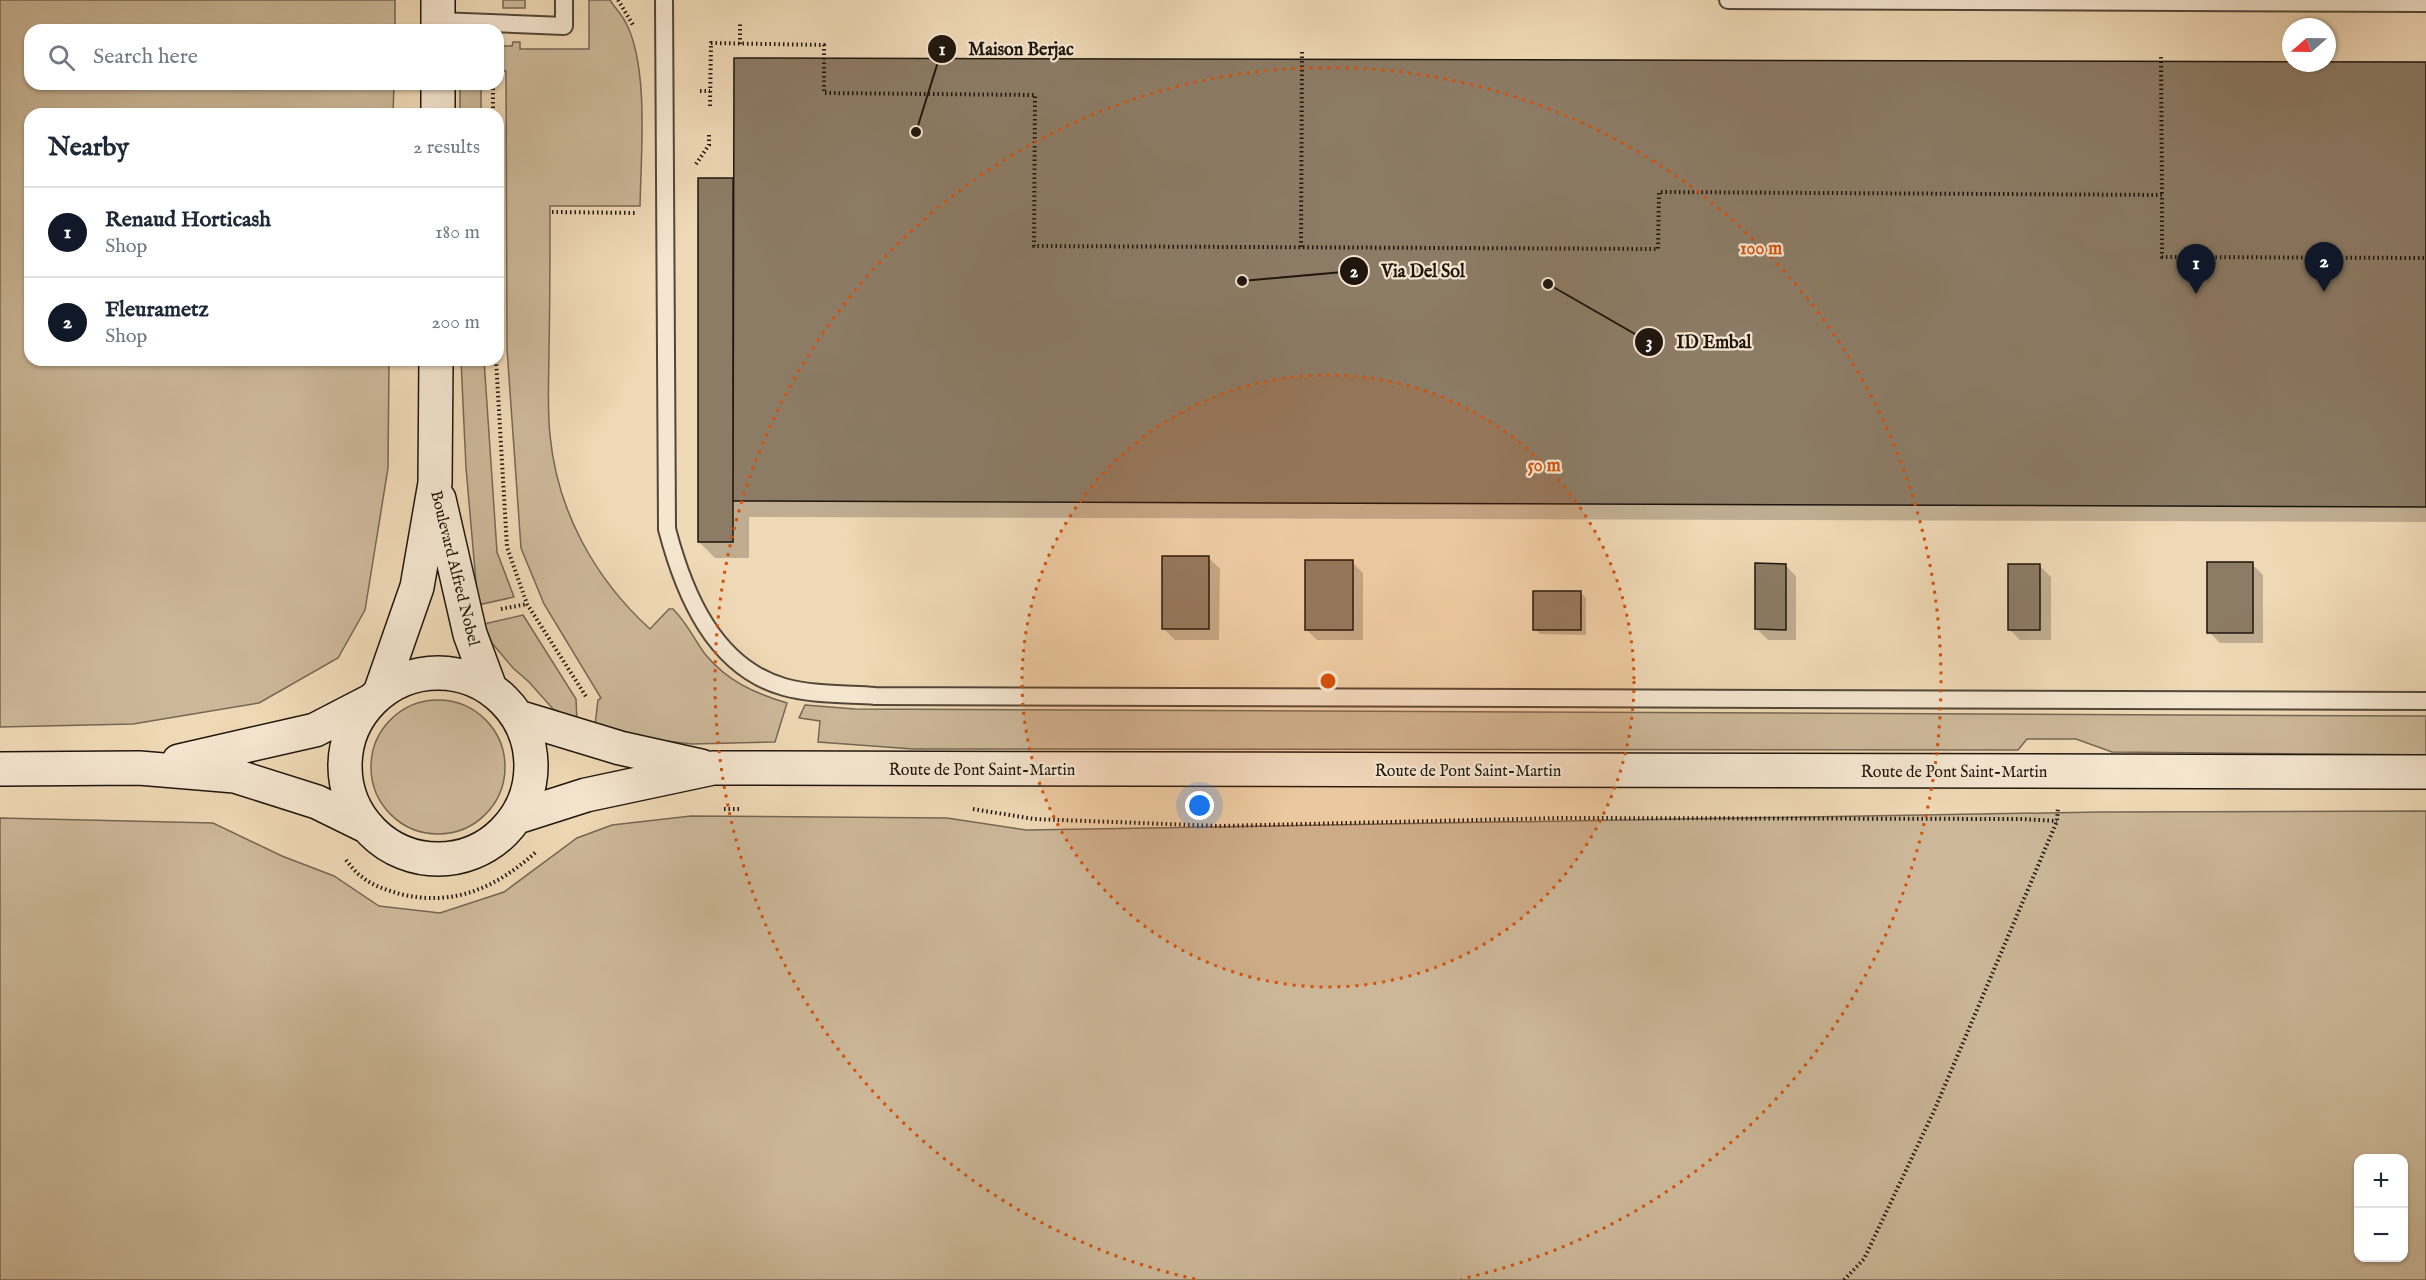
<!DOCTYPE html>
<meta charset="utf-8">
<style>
:root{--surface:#fff;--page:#f2f2f3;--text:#1f2937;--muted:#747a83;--line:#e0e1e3;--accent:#111827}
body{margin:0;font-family:"IM FELL English",serif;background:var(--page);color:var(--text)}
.controls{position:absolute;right:18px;bottom:18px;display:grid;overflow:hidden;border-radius:12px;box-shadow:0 2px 4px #0004}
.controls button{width:54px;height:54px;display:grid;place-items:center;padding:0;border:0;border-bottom:2px solid var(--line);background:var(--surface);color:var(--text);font:30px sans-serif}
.compass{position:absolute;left:2282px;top:18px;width:54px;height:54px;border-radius:50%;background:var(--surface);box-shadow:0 2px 4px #0004;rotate:250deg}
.you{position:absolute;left:1200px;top:806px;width:21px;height:21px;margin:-15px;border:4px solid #fff;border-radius:50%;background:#1a73e8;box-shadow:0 0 0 9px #1a73e833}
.badge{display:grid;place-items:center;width:39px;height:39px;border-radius:50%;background:var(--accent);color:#fff;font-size:20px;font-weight:700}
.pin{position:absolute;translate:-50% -50px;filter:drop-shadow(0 2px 3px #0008)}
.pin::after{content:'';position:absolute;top:32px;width:21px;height:18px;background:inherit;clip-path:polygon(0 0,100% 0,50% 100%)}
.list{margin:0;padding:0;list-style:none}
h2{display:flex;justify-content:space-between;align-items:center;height:78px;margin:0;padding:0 24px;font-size:26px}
h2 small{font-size:20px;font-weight:400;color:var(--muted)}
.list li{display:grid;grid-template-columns:39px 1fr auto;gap:18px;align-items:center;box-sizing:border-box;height:90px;padding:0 24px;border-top:2px solid var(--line)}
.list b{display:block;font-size:22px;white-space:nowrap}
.list p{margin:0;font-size:20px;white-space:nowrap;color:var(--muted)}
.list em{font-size:20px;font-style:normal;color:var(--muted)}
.icon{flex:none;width:33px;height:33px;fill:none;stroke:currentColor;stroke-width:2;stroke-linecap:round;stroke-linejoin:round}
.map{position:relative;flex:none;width:2426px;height:1280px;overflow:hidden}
.search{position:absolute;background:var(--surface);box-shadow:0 2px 4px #0004;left:24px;top:24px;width:480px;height:66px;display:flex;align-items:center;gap:15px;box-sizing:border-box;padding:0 21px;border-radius:18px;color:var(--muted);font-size:22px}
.panel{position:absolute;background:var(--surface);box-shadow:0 2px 4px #0004;left:24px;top:108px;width:480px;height:258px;border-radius:18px}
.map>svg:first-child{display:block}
.green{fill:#ccb899;stroke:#766754;stroke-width:1.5;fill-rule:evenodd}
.shadow{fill:#0003}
.building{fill:#8c7b65;stroke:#1f160e;stroke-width:1.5}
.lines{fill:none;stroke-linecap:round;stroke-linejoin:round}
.lane-casing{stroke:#534738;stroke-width:20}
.secondary-casing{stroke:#1f160e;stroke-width:36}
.path{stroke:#1f160e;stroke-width:4;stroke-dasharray:1.5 3;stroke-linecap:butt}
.lane{stroke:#f5e6d0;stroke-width:16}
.secondary{stroke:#f5e6d0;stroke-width:33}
.ring{fill:none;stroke:#d4520c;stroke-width:3;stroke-dasharray:3 6}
.labels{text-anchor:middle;stroke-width:4.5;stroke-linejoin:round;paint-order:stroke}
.street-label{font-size:16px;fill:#1f160e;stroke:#f5e6d0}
.centre{fill:#d4520c;stroke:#f5e6d0;stroke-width:3}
.ring-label{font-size:18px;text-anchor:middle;font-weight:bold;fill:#d4520c;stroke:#f5e6d0;stroke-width:4.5;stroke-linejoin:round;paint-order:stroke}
.leader{fill:none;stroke:#1f160e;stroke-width:2}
.callout-dot{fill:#1f160e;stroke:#f5e6d0;stroke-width:2}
.mark-label{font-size:18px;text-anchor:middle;font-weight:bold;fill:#fff}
.callout-label{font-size:18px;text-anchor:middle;font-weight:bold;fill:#1f160e;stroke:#f5e6d0;stroke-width:4.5;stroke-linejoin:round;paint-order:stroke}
</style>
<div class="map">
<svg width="2426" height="1280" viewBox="0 0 2426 1280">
<rect width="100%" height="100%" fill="#f0d9b6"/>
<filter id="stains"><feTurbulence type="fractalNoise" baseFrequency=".00333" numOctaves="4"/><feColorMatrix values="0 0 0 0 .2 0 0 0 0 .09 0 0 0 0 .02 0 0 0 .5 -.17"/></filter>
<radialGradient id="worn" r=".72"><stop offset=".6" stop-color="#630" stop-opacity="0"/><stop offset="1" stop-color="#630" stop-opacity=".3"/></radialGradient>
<path class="green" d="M0,0H395V30H30V84H394L393,114H30V360H389L388,468L365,610L338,658L259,703L133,724L0,727Z
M503,0H525V8H503Z
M589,0H610C615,8 622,15 626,23C649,67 641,155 640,206H550C550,253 550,301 549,348C549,377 547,406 550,435C557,510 594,578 650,629L669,609H673C688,624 693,638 705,654C727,681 754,693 787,703L775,742L692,744L657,740L595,725L598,700L601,698L544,604L521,548L507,349L506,71H503V46H512L513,42H520V49H589Z
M460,84H481V114H460Z
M461,360H484L497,552L514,597L478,605L466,468Z
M523,615L576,699L577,720L553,709L529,682L513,668L492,643L484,624Z
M371 767a67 67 0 1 1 134 0a67 67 0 1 1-134 0Z
M805,705L855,709L2426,716V755L2112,752L2076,739H2027L2018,750L913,749L818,742L820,721L799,718Z
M2426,811V1280H0V818L213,823L282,856L334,876L379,906L440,913L504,892L577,838L612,825L691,816L947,818L1026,830L2100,812ZM2358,1158H2404V1258H2358Z"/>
<path class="shadow" d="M2426,64V522L749,517V558H715L699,542V180H735Z
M1209,558L1220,569L1219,640H1175L1164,629Z
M1352,562L1363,573V640H1317L1306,629Z
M2252,564L2263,575V643H2220L2209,632Z
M1785,565L1796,576V640H1768L1757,629Z
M2040,566L2051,577V640H2020L2009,629Z
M1581,593L1586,598V635L1540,634L1535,629Z"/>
<path class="building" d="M734,58L2426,62V507L733,501Z
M698,178H733V542H698Z
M1162,556H1209V629H1162Z
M1305,560H1353V630H1305Z
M2207,562H2253V633H2207Z
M1755,563L1786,564V630L1755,629Z
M2008,564H2040V630H2008Z
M1533,591H1581V630H1533Z"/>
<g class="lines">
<g class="lane-casing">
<path id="lane" d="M664,0L667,529C684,594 714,667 784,687C813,695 845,694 875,696L2426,701
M1728,0L2426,3
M438,21L564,26V0"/>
</g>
<g class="secondary-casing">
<path id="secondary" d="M438,30V0
M438,114V84
M439,499L470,634L490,688
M345 766a93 93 0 1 1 186 0a93 93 0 1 1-186 0Z
M380,693L417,587L435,483L436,360
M518,717L620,748L701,766
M179,761L315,730L371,701
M0,769L139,768L235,776L317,802L368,827
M517,817L586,795L713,768L2426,772"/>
</g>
<path class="path" d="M618,0L633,25
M740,44V22
M2161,57L2162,195
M493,84V114
M700,91H710
M710,106L711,43L824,45V93L1035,95L1034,246L1658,249L1659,192L2162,195V257L2426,258
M696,164L709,145V133
M552,212L637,213
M1301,247L1302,51
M496,360L507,547L527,604L587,698
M501,609L527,604
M724,809H741
M973,809L1034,819L1219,826L1560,818L2020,819L2057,821
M346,860C351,866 356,873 362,877C373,886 387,890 400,894C453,907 496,888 536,852
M1844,1280L1864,1259L1934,1111L2057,821L2058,807"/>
<use href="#lane" class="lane"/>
<use href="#secondary" class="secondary"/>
</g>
<circle cx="1328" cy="681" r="306" fill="#d4520c" fill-opacity=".12"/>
<g class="ring">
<circle cx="1328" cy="681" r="306"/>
<path d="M1195 1279A613 613 0 1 1 1461 1279"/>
</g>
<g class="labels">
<g class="street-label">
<text transform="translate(456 568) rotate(76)" y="6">Boulevard Alfred Nobel</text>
<text x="982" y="775">Route de Pont Saint-Martin</text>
<text x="1468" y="776">Route de Pont Saint-Martin</text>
<text x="1954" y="777">Route de Pont Saint-Martin</text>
</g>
</g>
<circle cx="1328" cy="681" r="9" class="centre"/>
<g class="ring-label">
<text x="1761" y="254">100 m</text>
<text x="1544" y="471">50 m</text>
</g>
<path class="leader" d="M916 132L942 49M1242 281L1354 271M1548 284L1649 342"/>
<g class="callout-dot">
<circle cx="916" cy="132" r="6"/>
<circle cx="1242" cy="281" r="6"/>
<circle cx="1548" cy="284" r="6"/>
<circle cx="942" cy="49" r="15"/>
<circle cx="1354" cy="271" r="15"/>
<circle cx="1649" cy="342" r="15"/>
</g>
<g class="mark-label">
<text x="942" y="55">1</text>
<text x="1354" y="277">2</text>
<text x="1649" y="348">3</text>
</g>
<g class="callout-label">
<text x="1021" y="55">Maison Berjac</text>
<text x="1423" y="277">Via Del Sol</text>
<text x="1714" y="348">ID Embal</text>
</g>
<rect width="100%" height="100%" filter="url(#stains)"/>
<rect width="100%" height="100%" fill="url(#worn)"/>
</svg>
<div class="controls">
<button>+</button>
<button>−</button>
</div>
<svg class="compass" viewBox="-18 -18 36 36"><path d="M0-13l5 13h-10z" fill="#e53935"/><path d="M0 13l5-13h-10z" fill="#747a83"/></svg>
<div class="you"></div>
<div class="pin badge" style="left:2196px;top:294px">1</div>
<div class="pin badge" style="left:2324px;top:292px">2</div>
<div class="search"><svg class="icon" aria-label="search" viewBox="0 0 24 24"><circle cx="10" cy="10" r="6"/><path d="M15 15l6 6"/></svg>Search here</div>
<section class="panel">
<h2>Nearby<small>2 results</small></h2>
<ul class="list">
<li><span class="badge">1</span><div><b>Renaud Horticash</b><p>Shop</p></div><em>180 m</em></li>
<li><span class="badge">2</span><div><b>Fleurametz</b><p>Shop</p></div><em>200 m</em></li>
</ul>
</section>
</div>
